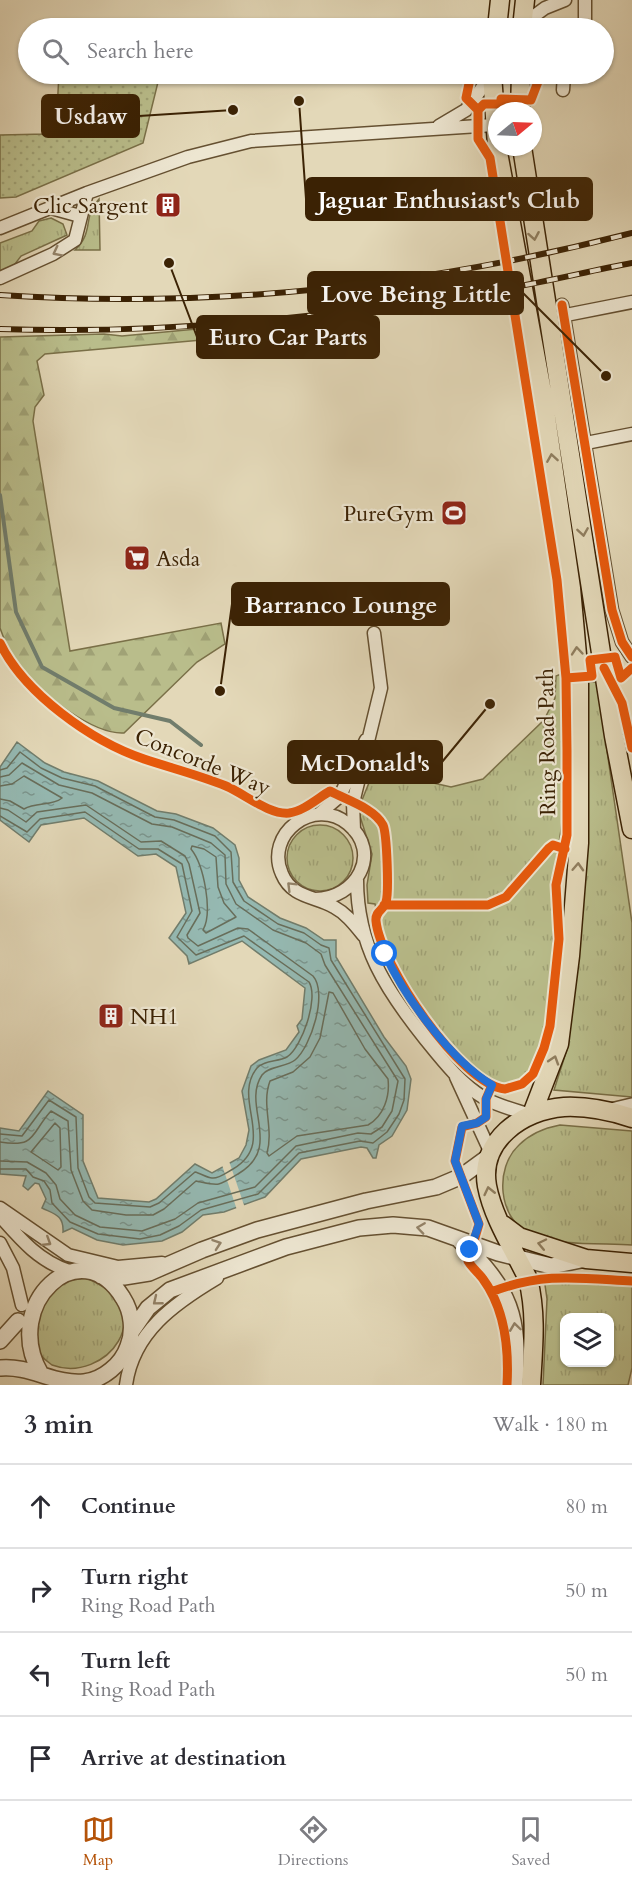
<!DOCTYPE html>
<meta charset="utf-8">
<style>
:root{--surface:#fff;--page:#f2f2f3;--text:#2b2b33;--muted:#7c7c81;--line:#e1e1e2;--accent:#b45309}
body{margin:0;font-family:Cardo,serif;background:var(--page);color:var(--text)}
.controls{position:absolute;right:18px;bottom:18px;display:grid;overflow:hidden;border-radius:12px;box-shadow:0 2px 4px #0004}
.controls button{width:54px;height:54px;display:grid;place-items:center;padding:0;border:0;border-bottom:2px solid var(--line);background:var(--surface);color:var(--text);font:30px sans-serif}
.compass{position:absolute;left:488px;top:102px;width:54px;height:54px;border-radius:50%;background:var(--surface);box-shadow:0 2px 4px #0004;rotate:71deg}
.stop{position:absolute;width:18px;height:18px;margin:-14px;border:4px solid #1a73e8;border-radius:50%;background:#fff}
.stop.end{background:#1a73e8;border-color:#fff;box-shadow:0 2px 6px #0008}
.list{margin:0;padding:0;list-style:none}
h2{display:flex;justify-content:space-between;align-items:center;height:78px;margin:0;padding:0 24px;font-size:26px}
h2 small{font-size:20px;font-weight:400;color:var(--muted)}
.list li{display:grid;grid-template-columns:39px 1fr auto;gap:18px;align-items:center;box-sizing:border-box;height:84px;padding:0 24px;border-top:2px solid var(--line)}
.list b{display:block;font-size:22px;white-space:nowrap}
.list p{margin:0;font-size:20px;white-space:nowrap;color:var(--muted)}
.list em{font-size:20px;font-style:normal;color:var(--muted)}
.icon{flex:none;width:33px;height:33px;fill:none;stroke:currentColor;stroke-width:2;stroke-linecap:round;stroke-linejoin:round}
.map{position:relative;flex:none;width:632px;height:1385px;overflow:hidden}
.search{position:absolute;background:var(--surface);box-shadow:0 2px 4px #0004;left:18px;right:18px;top:18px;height:66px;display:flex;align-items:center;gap:15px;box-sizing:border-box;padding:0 21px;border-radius:33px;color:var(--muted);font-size:22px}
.sheet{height:414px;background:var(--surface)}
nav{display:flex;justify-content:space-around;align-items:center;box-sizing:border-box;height:84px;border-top:2px solid var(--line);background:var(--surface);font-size:16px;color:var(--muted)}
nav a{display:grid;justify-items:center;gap:3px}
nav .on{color:var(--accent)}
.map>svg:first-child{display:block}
.grass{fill:url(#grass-tufts);stroke:#7a7048;stroke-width:1.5;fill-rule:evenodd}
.forest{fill:url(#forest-firs);stroke:#7a7048;stroke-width:1.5}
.park{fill:url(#park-dots);stroke:#7a7048;stroke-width:1.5}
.water{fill:url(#water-ripples);stroke:#717d6c;stroke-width:1.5}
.pier{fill:#e3d8b8}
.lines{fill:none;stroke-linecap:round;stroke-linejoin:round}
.shore{stroke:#686e5b;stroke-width:1.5}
.stream{stroke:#717d6c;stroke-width:4}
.minor-casing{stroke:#655031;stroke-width:15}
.tertiary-casing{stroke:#655031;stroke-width:18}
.primary-casing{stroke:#3b2204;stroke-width:21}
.minor{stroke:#ede6d1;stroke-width:12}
.tertiary{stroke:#ede6d1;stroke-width:15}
.primary{stroke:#e3d8b8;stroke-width:18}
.rail-casing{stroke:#3b2204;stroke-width:6}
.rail{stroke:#ede6d1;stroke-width:4;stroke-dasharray:11;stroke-linecap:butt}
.cycleway-casing{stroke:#ede6d1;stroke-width:13}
.cycleway{stroke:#e8590c;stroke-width:9}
.oneway{stroke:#8f7d5e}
.oneway2{stroke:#94846a}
.route{stroke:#1a73e8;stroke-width:8}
.labels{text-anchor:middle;stroke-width:4.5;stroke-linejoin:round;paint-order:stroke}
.poi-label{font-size:22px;fill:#3b2204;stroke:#ede6d1;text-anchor:end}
.street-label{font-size:22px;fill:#3b2204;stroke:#ede6d1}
.leader{fill:none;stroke:#3b2204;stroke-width:2}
.callout-dot{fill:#3b2204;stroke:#ede6d1;stroke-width:2}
.callout{fill:#3b2204;stroke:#3b2204;stroke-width:2}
.callout-label{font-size:24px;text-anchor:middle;font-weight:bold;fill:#fff}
</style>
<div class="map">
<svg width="632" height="1385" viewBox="0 0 632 1385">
<defs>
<pattern id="grass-tufts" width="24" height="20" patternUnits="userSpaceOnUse" patternTransform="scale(1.5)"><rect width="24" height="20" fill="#b9bd8b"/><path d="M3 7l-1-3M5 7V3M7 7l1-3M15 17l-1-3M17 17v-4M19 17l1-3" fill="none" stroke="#a0a276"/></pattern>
<pattern id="forest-firs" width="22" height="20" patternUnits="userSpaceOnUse" patternTransform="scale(1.5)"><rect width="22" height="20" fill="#b9bd8b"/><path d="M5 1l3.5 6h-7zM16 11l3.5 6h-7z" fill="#a0a276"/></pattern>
<pattern id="park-dots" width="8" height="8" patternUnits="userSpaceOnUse" patternTransform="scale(1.5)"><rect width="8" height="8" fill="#b9bd8b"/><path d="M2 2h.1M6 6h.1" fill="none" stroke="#a0a276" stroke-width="1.8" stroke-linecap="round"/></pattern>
<pattern id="water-ripples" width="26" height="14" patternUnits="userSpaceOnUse" patternTransform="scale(1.5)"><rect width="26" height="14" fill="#95b9b2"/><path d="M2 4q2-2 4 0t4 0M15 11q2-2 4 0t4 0" fill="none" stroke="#7b968f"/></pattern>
</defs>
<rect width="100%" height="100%" fill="#e3d8b8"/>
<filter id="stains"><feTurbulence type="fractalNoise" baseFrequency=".00333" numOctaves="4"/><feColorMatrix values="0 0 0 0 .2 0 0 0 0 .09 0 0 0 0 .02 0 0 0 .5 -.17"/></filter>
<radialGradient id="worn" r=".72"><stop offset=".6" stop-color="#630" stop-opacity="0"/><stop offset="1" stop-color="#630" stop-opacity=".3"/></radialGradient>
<path class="grass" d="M99,199L100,250H75C95,231 82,216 99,199Z
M51,218L63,224L67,235L21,256L12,268L0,274V243L32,231L39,221Z
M561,674C561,722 565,771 562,819C561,839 555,858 554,878C551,920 562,1073 509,1084C489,1088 468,1066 457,1052C432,1021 402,990 386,953C380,937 379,921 375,904L368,903L367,885L372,854L358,810L381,753L389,755L429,782L451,787L483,779L544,720L555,698L556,676Z
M587,682H597L632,923V1097L554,1090L568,1046L585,872Z
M287 858a33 33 0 1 1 66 0a33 33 0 1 1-66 0Z
M560,1125L632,1131V1245C602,1243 557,1246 530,1234C498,1219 494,1168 519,1145C530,1134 544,1128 560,1125Z
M543,1271L632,1276V1368L628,1385H543L547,1299ZM564,1318H610V1362H564Z
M86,1278C165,1310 105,1385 52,1365C45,1360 36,1352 34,1344C32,1334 32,1322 31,1311L52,1283Z"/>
<path class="forest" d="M262,323L270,338L264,346L259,348L202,340L45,354L37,361L44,395L35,407L33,421L70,651L221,623L225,644L197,662L124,733C94,735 41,694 22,670C12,658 5,643 0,628V337L104,334L122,336Z"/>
<path class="park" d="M59,74H160L143,143L16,197L0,198V135L46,134L47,110H57Z"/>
<path class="water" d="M17,742L45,763L64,772L98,781L157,811L176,814L213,828L235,845L239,858V880L248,897L280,918L306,928L324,940H336V957L384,1037L406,1066L411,1079L407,1110L392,1136L379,1145L376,1158H373L367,1148L361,1147L301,1159L265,1197L224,1212L203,1215L182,1232L162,1241L123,1245L97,1240L72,1228L63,1232C64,1215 54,1214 42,1208L46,1199L39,1184L35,1183L28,1190L23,1186L26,1176L0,1174V1128L19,1131L48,1091L83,1115V1161L98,1198L149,1202L156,1199L195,1164L212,1173L239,1158L246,1145L249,1130L242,1091L251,1066L259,1060L286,1050L299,1032L297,1026L302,1019L305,988L242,941L189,964L187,956L169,938L186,913L176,867L156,854L138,856L84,818L41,825L29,842L0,820V767Z"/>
<path class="pier" d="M229,1161L245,1208L237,1210L222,1165Z"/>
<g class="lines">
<path class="shore" d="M0,770L7,768L20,752L41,768L62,778L95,786L155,817L174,820L215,836L231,852L233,882L244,901L278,924L304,933L321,945L329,948L331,960L405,1079L404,1100L399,1114L387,1132L373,1143L360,1141L299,1153L258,1194L201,1210L179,1226L160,1235L140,1239L98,1234L70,1222L52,1203L50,1190L44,1181L33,1177L26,1169H0
M0,777L9,775L22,763L59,785L92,793L152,824L172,827L211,843L225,855L226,884L236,904L273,930L306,943L321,954L325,965L398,1081L392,1111L382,1127L371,1134L358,1133L296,1146L255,1187L198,1203L175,1219L142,1231L100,1227L75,1215L60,1199L56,1185L46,1173L27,1162L0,1161
M0,786L12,784L24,776L62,798C53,806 36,802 24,809L10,801L0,799
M0,808L8,810L26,822L37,812L86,805L141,842L161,841L185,856L189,864L200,913L187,935L188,938L198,946L238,928L248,929L313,976C328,993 311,1047 295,1060C287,1067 268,1066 262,1075C241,1106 284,1147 238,1174C217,1187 219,1186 196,1181L164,1209L153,1215H126L92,1210L83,1201L71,1170L68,1121L51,1111C30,1134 37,1148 0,1142
M0,816L27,832L40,819L85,812L139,849H158L182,864L192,911L177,937L196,955L244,936L309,982C319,998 302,1047 287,1057C278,1062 264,1060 257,1068C231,1100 278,1142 233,1169C227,1172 219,1179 212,1178C207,1178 200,1173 195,1172L159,1203L150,1207L95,1203L89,1197L78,1168L76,1117L49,1100L22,1136L0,1134
M192,846L204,849L216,857L218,887L224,903L236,917L206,933L203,930C213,912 204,865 191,849Z
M329,992L333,993L365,1049L388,1079C390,1096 384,1116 368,1125L297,1136L269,1156L267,1153C274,1128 261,1105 270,1081L293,1072L310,1057L320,1038Z
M55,1123L60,1128L61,1167L58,1170L31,1152Z"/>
<path class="stream" d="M0,495L16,612L42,667L114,708L170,721L201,745"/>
<g class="minor-casing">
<path id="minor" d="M523,24L545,8L565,0
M585,28V0
M563,90L564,74
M439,126L466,110L492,74
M87,193L188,157L251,141L494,125L497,127
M51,208L80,216
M0,228L87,193L75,240L53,254L0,278
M562,305L612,610L622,642L632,657
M566,315L632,302
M586,443L632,434
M319,814L340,796L366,740
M354,830L353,803L381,688L374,633
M357,880C357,946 386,990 426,1040C443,1061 460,1083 484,1098C498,1106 515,1110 531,1115
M315,899C356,899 383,853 348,824C314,796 264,834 282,874C292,898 315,896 334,907C347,914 355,925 364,936
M456,1077L490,1151
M0,1208L68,1255L118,1267L162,1263
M0,1216C21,1240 39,1261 69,1271
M0,1243L13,1268L22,1305
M126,1385C133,1332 175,1303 217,1278"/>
</g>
<g class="tertiary-casing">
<path id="tertiary" d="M611,1111L632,1106
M460,1241C511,1289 520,1317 515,1385
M101,1276L124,1277L149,1273L202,1250L257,1230L366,1201L436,1187L462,1176L488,1157
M132,1331L148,1308L170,1290L286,1247L359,1228L393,1225L428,1228L498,1253L551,1266L586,1259
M0,1341L18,1321
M0,1368C30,1365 55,1385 84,1382C103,1380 122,1364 128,1346C134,1331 132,1312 123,1298C81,1229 0,1304 41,1374"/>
</g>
<g class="primary-casing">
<path id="primary" d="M497,28L500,0
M522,28L525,0
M492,74L497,145
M520,111L521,74
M497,147L543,397L571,588L579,677V843L570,956L559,1044L532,1114
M522,147L614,736L632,829
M503,1225L519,1237L586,1259L632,1263
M531,1385C533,1349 537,1315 528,1279C514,1250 493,1218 487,1186C479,1141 522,1110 564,1107C586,1106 611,1111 632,1118"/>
</g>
<use href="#minor" class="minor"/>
<use href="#tertiary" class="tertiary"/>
<use href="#primary" class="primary"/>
<g class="rail-casing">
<path id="rail" d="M0,295C213,309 426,286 632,233
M0,329C168,335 337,316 503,289C546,282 589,271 632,263"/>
</g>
<use href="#rail" class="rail"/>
<g class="cycleway-casing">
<path id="cycleway" d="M478,110L484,104H501V99L531,100L541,74
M562,305L612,610L622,642L632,657
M0,643C24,693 91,741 144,759C171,768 199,775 226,786C245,794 269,815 289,813C304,811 318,798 330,791C346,800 374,808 383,825C387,834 389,893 386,902C384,910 375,911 376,921C380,964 461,1085 505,1089L522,1084L533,1074L544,1048L550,1026L559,939L556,885L567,835V751L566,678L557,580L490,158L478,139V110L466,98L471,74
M604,668L622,703L632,748
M566,678L592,676L590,660L615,657L621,678L632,668
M384,905H488L506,897L549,848L553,845L565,849
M492,1085L486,1099V1117L477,1123L462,1127L455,1161L479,1224L468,1261C472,1268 479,1273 483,1279C505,1309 509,1350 507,1385
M491,1292C543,1272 578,1278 632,1281"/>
</g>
<use href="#cycleway" class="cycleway"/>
</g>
<defs><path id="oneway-chevron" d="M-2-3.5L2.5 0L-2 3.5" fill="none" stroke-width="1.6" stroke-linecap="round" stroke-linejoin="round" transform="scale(1.5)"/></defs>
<g class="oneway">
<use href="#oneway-chevron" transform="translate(534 236) rotate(80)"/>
<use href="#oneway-chevron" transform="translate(552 458) rotate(-99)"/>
<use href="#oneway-chevron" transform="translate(583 532) rotate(81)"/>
<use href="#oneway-chevron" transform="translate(577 651) rotate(-95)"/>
<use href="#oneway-chevron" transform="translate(578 867) rotate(-87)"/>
<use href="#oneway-chevron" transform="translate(554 1060) rotate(-72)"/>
<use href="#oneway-chevron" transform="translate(489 1191) rotate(-103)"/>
<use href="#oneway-chevron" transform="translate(542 1244) rotate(-168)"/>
</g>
<g class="oneway2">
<use href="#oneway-chevron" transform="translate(57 252) rotate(153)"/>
<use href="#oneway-chevron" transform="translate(291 886) rotate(-135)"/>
<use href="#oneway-chevron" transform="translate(421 1228) rotate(-172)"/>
<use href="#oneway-chevron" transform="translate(47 1242) rotate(32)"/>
<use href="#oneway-chevron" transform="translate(217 1244) rotate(-19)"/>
<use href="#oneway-chevron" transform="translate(157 1301) rotate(141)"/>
<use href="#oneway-chevron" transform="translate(515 1327) rotate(-98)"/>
</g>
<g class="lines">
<path class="route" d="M385,954C405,998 451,1060 492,1085L486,1099V1117L477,1123L462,1126L455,1161L479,1224L470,1250"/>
</g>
<defs>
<g id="building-square" transform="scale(1.35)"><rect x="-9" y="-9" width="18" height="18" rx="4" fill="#8f2418" stroke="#ede6d1"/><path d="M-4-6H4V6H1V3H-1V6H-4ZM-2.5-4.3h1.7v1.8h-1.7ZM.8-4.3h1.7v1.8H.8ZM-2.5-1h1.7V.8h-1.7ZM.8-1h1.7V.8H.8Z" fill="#fff"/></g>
<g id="stadium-square" transform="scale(1.35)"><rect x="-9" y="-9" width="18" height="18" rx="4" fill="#8f2418" stroke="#ede6d1"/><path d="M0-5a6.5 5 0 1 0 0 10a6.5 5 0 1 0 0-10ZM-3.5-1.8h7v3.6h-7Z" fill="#fff"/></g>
<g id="supermarket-square" transform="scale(1.35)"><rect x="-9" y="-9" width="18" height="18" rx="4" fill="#8f2418" stroke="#ede6d1"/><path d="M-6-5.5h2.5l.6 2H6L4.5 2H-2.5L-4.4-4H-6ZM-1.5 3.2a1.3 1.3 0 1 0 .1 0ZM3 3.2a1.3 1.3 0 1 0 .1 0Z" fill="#fff"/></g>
</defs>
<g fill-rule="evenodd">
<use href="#building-square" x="168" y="205"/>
<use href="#stadium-square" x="454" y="513"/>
<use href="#supermarket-square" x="137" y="558"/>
<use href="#building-square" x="111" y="1016"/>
</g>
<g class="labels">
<g class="poi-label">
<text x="148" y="213">Clic Sargent</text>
<text x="434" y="521">PureGym</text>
<text x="156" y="566" text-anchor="start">Asda</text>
<text x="130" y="1024" text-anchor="start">NH1</text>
</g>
<g class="street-label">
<text transform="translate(546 742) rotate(-91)" y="8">Ring Road Path</text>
<text transform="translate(203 761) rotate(22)" y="8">Concorde Way</text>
</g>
</g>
<path class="leader" d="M233 110L139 116M299 101L306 199M606 376L523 293M169 263L197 337M220 691L232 604M490 704L442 762"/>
<g class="callout-dot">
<circle cx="233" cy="110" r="6"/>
<circle cx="299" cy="101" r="6"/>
<circle cx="606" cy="376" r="6"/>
<circle cx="169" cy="263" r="6"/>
<circle cx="220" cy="691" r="6"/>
<circle cx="490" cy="704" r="6"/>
</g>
<g class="callout">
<rect x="42" y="95" width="97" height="42" rx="6"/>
<rect x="306" y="178" width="286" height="42" rx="6"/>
<rect x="308" y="272" width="215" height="42" rx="6"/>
<rect x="197" y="316" width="182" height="42" rx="6"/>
<rect x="232" y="583" width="217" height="42" rx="6"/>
<rect x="288" y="741" width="154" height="42" rx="6"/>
</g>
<g class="callout-label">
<text x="91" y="124">Usdaw</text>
<text x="449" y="208">Jaguar Enthusiast's Club</text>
<text x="416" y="302">Love Being Little</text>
<text x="288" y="345">Euro Car Parts</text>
<text x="341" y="613">Barranco Lounge</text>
<text x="365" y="771">McDonald's</text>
</g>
<rect width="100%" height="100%" filter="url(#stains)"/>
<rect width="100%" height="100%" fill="url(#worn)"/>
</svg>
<div class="controls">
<button><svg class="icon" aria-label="layers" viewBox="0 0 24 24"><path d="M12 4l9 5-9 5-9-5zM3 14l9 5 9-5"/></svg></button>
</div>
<svg class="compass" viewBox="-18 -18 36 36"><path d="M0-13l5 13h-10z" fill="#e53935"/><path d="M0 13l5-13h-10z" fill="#7c7c81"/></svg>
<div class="stop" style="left:385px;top:954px"></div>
<div class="stop end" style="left:470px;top:1250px"></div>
<div class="search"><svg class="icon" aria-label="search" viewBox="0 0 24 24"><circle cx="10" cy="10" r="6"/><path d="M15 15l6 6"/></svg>Search here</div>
</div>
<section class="sheet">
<h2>3 min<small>Walk · 180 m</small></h2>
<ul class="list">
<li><svg class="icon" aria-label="ahead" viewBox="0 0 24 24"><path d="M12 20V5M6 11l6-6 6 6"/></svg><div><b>Continue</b></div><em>80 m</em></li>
<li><svg class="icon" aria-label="right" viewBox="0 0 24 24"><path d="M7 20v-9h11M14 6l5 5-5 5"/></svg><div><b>Turn right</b><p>Ring Road Path</p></div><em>50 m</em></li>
<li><svg class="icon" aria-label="left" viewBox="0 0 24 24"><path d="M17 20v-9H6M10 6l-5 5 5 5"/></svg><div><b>Turn left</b><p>Ring Road Path</p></div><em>50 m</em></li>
<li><svg class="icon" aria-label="arrive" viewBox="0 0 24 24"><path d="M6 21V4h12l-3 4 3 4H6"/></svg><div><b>Arrive at destination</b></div></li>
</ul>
</section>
<nav>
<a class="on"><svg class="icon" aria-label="map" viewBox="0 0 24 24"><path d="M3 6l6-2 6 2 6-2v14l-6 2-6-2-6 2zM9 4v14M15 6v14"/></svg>Map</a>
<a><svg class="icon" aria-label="directions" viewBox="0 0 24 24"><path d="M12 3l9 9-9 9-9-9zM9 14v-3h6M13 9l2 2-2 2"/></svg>Directions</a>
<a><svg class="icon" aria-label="saved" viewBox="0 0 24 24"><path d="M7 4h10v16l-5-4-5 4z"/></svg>Saved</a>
</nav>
